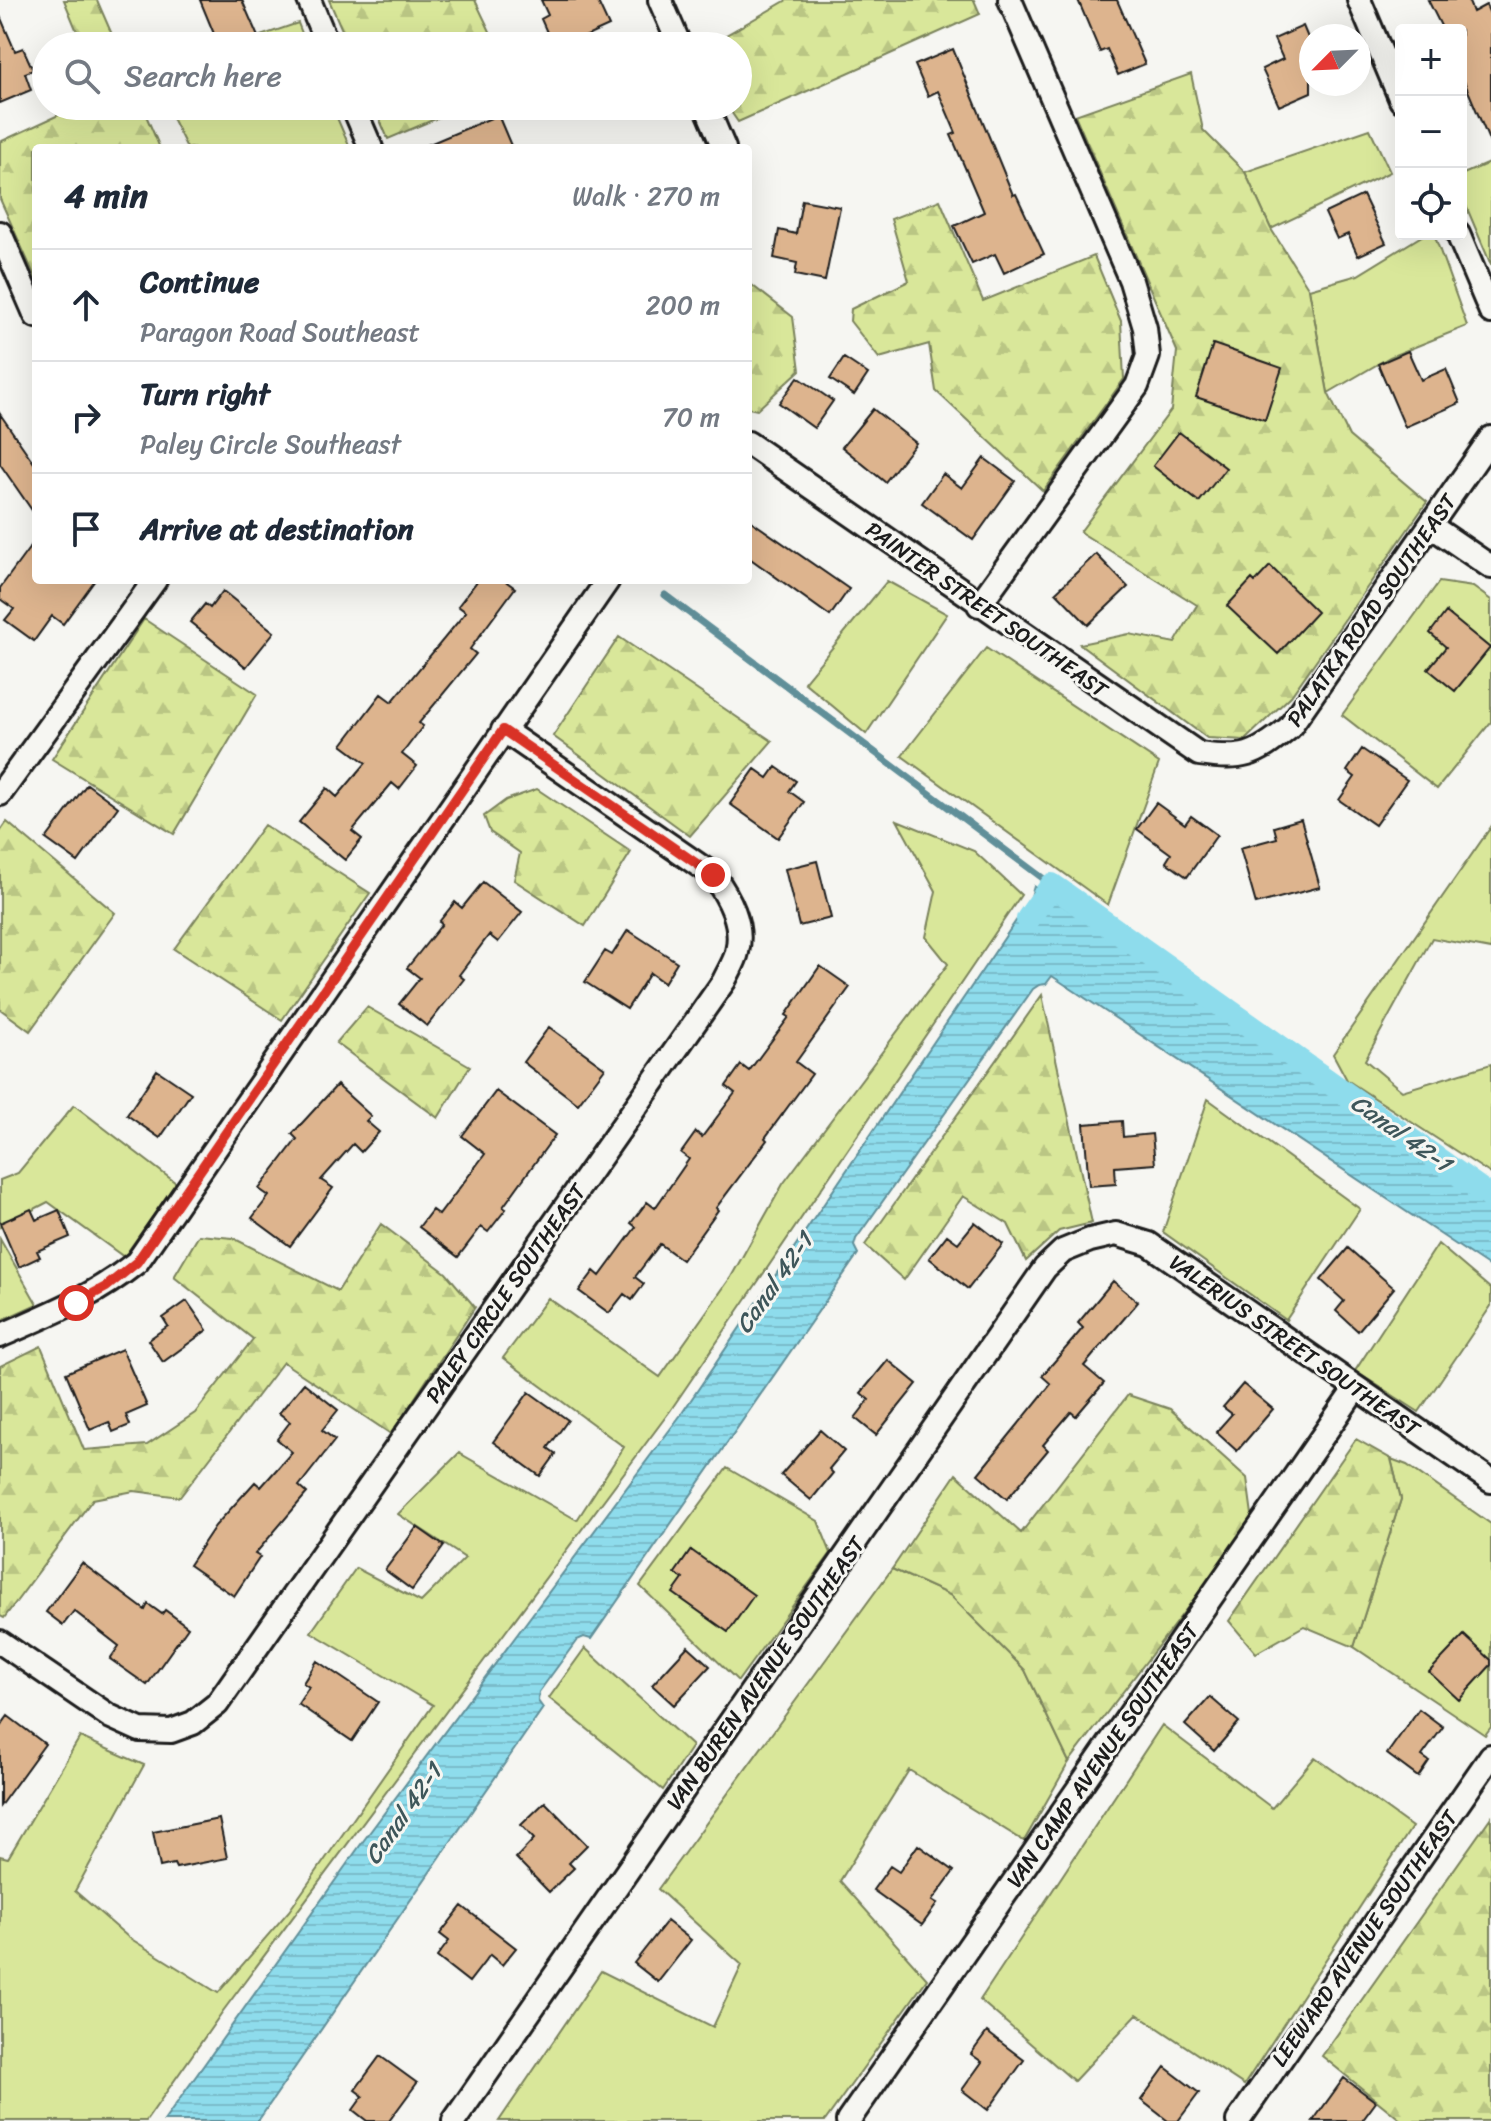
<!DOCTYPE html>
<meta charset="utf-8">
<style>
:root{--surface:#fff;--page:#f6f6f7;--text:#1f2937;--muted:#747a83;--line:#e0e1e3}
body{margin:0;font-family:Sriracha,sans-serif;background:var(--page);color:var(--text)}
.controls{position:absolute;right:24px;top:24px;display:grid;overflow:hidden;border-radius:8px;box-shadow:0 8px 32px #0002}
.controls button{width:72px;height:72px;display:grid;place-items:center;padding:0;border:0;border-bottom:2px solid var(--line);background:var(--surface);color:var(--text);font:40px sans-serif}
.compass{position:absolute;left:1299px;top:24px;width:72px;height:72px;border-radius:50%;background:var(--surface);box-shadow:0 8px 32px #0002;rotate:246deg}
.stop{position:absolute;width:24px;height:24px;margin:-18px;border:6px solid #d93025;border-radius:50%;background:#fff}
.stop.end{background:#d93025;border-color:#fff;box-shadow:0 2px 8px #0008}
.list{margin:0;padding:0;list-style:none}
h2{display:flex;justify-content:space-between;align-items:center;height:104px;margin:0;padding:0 32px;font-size:34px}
h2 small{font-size:26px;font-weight:400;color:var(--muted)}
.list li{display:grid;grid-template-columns:52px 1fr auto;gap:24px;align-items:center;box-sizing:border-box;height:112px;padding:0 32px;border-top:2px solid var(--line)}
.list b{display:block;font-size:30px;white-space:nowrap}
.list p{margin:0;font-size:26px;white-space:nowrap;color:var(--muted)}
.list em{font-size:26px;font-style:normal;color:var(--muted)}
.icon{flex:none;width:44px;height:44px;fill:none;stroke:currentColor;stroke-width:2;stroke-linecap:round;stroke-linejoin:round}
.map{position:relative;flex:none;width:1491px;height:2121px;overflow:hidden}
.search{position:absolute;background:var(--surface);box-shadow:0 8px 32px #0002;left:32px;top:32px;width:720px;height:88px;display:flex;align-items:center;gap:20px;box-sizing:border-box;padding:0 28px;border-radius:44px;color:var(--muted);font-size:30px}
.panel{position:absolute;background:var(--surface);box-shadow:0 8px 32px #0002;left:32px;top:144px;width:720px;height:440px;border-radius:8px}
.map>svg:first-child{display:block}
.grass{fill:#d9e79a;stroke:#7a825b;stroke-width:2}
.forest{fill:url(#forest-firs);stroke:#7a825b;stroke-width:2}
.water{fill:url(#water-rules);stroke:#608f99;stroke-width:2}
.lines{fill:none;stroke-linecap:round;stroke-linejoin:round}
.stream{stroke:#608f99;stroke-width:7}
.canal{stroke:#8edcec;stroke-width:24}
.building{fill:#ddb48e;stroke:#1c1c1c;stroke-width:2}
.minor-casing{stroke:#1c1c1c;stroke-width:28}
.minor{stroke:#f6f6f2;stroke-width:22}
.route{stroke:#d93025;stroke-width:10}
.labels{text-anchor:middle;stroke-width:6;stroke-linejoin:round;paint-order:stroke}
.street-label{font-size:22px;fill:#1c1c1c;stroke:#f6f6f2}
.water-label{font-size:24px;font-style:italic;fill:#3e565a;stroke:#f6f6f2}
</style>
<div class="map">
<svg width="1491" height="2121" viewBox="0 0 1491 2121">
<defs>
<pattern id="forest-firs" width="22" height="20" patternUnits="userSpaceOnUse" patternTransform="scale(2)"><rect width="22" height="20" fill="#d9e79a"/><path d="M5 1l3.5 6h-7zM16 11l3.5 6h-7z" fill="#bac684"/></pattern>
<pattern id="water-rules" width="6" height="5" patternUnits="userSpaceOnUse" patternTransform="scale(2)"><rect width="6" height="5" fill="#8edcec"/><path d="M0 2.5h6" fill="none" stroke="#7abcca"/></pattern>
</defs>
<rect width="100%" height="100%" fill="#f6f6f2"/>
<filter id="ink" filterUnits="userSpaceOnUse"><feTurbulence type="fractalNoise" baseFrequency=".0125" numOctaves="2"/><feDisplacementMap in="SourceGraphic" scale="16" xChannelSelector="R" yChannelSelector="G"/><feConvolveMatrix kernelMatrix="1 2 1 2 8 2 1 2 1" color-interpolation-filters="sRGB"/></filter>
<g filter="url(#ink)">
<path class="grass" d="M298,23L307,46H231Z
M166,106H332L350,148H187Z
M1370,129L1390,172L1271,229L1245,172Z
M1491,162V265L1461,194V175Z
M1425,234H1434L1467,326L1390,357L1328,393L1309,289L1358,275Z
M887,581L947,614L866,734L804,682Z
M1439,582L1473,587L1491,600V722L1437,789L1342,715Z
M986,648L1159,763L1108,905L902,756Z
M897,820L974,851L1021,895L670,1411L223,2011L146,2121H0V1856L8,1858L80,1737L144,1765L75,1891L128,1937L218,1993L289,1911L433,1705L311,1632L356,1568L421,1602L465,1558L398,1514L459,1453L577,1520L624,1447L503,1358L548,1298L660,1377L731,1277L783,1184L948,964L926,937L936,891Z
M1491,827V949L1432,938L1365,1060L1402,1091L1491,1064V1174L1347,1080L1333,1054Z
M1208,1099L1360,1209L1286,1320L1163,1232Z
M74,1105L176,1183L124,1257L48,1202L0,1227V1180L18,1173Z
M0,1239L37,1304L0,1321Z
M1438,1244L1491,1289V1306L1419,1412L1355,1371Z
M1391,1459L1407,1465L1491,1524V1727L1485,1735L1354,1647L1401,1499Z
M727,1468L818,1521L831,1553L738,1681L640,1586Z
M892,1569L950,1595L1025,1670L1069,1762L1024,1841L909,1770L840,1881L927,1979L825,2121H499L601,1971L713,2027L742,1965L658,1889Z
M585,1648L692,1746L663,1790L549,1698Z
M1162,1725L1272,1808L1315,1757L1412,1827L1244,2085L1137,2014L1074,2081L980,2000Z"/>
<path class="forest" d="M64,0H97L117,46H83Z
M329,0H475L497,46H349Z
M787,0H974L980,14L738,122L727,106H738V46H707Z
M1191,74L1203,130L1245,172L1271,229L1309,289L1328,393L1349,436L1427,502L1291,696L1245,740L1207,738L1080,644L1129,634L1175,643L1197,605L1080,532L1171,410L1177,351L1075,115Z
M78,106H142L160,148H36V279L0,199V142Z
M374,106H466L388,139Z
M940,200L983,301L1094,256L1121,321L1124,379L1043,491L936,391L929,344L879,358L850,321L851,309L909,281L891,219Z
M748,282L793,317L800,370L757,410L748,408Z
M144,619L257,694L174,834L52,759Z
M619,637L772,741L690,836L553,736Z
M537,789L631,852L585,926L514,880L520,853L490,832L484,816L506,800Z
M7,822L115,913L30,1031L0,1009V832Z
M264,825L370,893L282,1020L174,949Z
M1042,995L1092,1223L1059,1231L1026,1261L1008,1224L963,1196L904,1280L865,1245Z
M367,1007L470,1066L438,1118L336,1043Z
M381,1224L446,1273L475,1307L391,1434L283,1362L180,1497L134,1491L93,1499L4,1618L0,1616V1366L41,1346L84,1450L147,1445L195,1413L253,1339L174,1277L199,1235L233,1238L338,1291Z
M1128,1395L1170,1409L1247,1478L1253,1522L1069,1762L1025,1670L950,1595L892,1569L956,1474L1021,1533Z
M1356,1439L1391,1459L1401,1499L1354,1647L1304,1626L1256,1653L1229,1621Z
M1491,1817V2121H1402L1322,2056Z"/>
<path class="water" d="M1034,886L1491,1200V1268L1052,976L1046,984L1039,985L1033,989L856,1239L854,1246L858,1254L591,1639L584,1637L577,1640L539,1692L538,1701L543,1708L258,2121H164L364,1840L680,1416L1030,900Z"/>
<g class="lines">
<path class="stream" d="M665,595L1052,885"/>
<path class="canal" d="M1028,919L1052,885L1491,1197"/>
</g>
<path class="building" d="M200,0H242L262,46H219Z
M541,0H597L609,26L565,46H553L541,19L548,15Z
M1078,0H1117L1145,64L1118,75L1107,49L1100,52Z
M1428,0H1468L1473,12L1486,5L1491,16V145L1461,74V30H1443Z
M0,16L15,51L23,48L33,70L25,73L31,90L0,103Z
M1303,26L1311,45V92L1279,106L1262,69L1283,59L1274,39Z
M953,49L1013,195L1016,194L1044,254L1004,273L995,254L972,264L954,226L984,212L951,135L956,133L938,91L928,96L915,65Z
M498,115L512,148H420Z
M1363,195L1386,243L1358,256L1348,234L1337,239L1325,213Z
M802,200L840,207L825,281L795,275L797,263L774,258L779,230L796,234Z
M1213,344L1282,368L1265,420L1196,397Z
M1408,351L1421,380L1446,369L1460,403L1405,427L1378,364Z
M844,358L868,374L854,395L830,379Z
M798,377L833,401L814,428L779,403Z
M873,409L916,443L885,482L842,447Z
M0,414L36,466V516L0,464Z
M1179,432L1226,468L1199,502L1153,466Z
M984,458L1015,481L973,540L922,503L943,474L962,488Z
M748,519L849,589L830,616L748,557Z
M36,539V580H95L63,624L52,616L34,641L5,620L14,609L0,599V588Z
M1096,554L1128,587L1088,625L1056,592Z
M1270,566L1317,612L1278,654L1227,606L1252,579L1255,582Z
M478,580H504L515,588L470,649L476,654L419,723L423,726L402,754L417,766L399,789L392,783L352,831L362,839L345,860L299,822L327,788L337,797L366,763L342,745L381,694L392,702L466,612L458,606Z
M223,591L274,632L246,667L190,622L205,604L210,608Z
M1446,612L1490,648L1455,691L1428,669L1446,647L1430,633Z
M1362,749L1407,780L1375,825L1339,800L1355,777L1347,771Z
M776,767L796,781L789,791L804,802L778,838L730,804L755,769L768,778Z
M87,784L118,807L78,862L46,839Z
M1156,803L1185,824L1191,816L1217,835L1187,877L1166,862L1171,854L1137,829Z
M1301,819L1320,887L1256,904L1240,848L1277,838L1274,827Z
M817,861L831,918L799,926L785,869Z
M483,882L522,912L498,942L489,935L459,975L464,979L427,1026L399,1004L420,978L407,968L442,924L439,922L455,902L462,908Z
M628,930L677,962L664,983L650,973L627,1009L585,982L605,951L612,955Z
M820,966L850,987L796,1062L812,1074L765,1138L767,1140L716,1208L718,1210L682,1260L660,1244L635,1277L644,1284L632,1300L624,1294L609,1313L579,1291L594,1271L600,1276L636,1227L631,1223L647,1202L655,1208L689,1159L681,1153L696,1132L702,1137L735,1093L726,1086L741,1065L749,1071L789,1017L786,1015Z
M549,1027L605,1068L578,1104L523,1062Z
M157,1070L191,1093L160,1138L127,1115Z
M337,1085L371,1116L366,1121L379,1132L361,1152L353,1144L321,1180L333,1188L290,1246L252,1218L269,1196L259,1189L297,1139L292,1134Z
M496,1091L555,1135L503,1207L506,1209L488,1232L481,1227L458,1257L419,1227L432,1210L439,1215L485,1154L462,1136Z
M1122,1121L1123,1137L1152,1134L1155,1164L1115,1167L1116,1184L1089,1186L1084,1124Z
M31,1209L36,1220L59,1210L70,1237L37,1251L40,1257L19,1267L0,1223Z
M975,1222L1003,1244L968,1289L929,1258L947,1235L958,1243Z
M1348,1248L1394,1288L1358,1331L1336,1311L1344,1301L1321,1280Z
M1113,1281L1138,1302L1084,1366L1104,1383L1076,1416L1071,1412L1043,1445L1048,1450L1007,1499L978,1474L1051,1384L1042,1376L1083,1328L1078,1323Z
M187,1301L207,1330L163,1362L148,1340L168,1326L163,1318Z
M122,1349L147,1406L126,1415L130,1425L113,1432L109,1422L90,1430L66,1373Z
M888,1360L917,1384L876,1435L855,1418L869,1400L861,1393Z
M304,1383L338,1410L322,1430L335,1440L299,1486L307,1493L255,1554L260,1557L234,1596L189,1565L215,1526L255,1482L261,1487L292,1452L277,1439L290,1422L279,1413Z
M1243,1384L1273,1409L1237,1451L1216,1432L1232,1414L1223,1407Z
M529,1392L568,1420L548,1448L556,1454L540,1476L493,1442Z
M820,1430L844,1451L829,1469L833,1473L811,1500L781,1475Z
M417,1527L444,1546L412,1590L385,1570Z
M691,1550L754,1595L728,1632L673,1593L683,1579L675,1573Z
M82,1563L145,1610L148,1604L162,1614L165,1610L188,1627L147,1685L110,1659L119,1646L74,1611L63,1625L46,1612Z
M1464,1635L1491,1660V1665L1459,1700L1429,1672Z
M688,1646L710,1666L674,1705L652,1685Z
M317,1661L378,1702L352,1741L298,1704L309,1687L303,1683Z
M1210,1697L1239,1722L1214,1751L1185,1725Z
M1419,1709L1443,1727L1422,1756L1429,1761L1418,1777L1387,1754Z
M8,1716L45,1744L0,1806V1727Z
M545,1802L587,1845L569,1863L574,1868L549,1892L516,1858L534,1839L521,1825Z
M219,1819L227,1858L176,1868L174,1864L160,1867L153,1832Z
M918,1845L954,1871L932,1901L937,1904L922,1925L873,1890L890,1866L899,1872Z
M462,1906L516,1948L502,1965L490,1955L469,1982L437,1957L449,1941L440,1934Z
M667,1921L691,1940L658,1982L634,1963Z
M987,2032L1024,2060L988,2110L962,2090L982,2062L971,2054Z
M380,2056L417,2083L389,2121H367L353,2110L363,2096L355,2090Z
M1165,2067L1199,2093L1178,2121H1168L1141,2100Z
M1344,2078L1376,2102L1362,2121H1313Z"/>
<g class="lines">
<g class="minor-casing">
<path id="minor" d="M309,0L328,46
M660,0L680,46
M1359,0L1401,100
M353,106L371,148
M706,106L724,148
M0,233L36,316
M1458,234L1491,312
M748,443L1199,754C1243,760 1254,757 1289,728L1491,438
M1431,526L1491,567
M979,605L1137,386L1148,356L1145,328L1131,281L1010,0
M0,794L155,580
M0,1336C52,1313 92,1298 137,1262L608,580
M0,1642L109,1716L140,1730L171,1731L193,1723L217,1704L724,981C728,972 735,962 737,952C744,924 729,897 713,875L503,730
M454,2121L1045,1268L1063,1251L1090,1240L1116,1234L1149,1244L1491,1481
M848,2121L1356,1388
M1238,2121L1491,1756"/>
</g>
<use href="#minor" class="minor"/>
</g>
</g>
<g class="lines" filter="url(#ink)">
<path class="route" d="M76,1303L106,1287L137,1262L503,730L713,875"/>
</g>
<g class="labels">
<g class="street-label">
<text transform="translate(987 609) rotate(35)" y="8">PAINTER STREET SOUTHEAST</text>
<text transform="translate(1371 610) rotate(-55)" y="8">PALATKA ROAD SOUTHEAST</text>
<text transform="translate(505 1293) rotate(-55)" y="8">PALEY CIRCLE SOUTHEAST</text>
<text transform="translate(1295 1345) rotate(35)" y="8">VALERIUS STREET SOUTHEAST</text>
<text transform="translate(765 1673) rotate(-55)" y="8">VAN BUREN AVENUE SOUTHEAST</text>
<text transform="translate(1102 1755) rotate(-55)" y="8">VAN CAMP AVENUE SOUTHEAST</text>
<text transform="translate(1364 1938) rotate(-55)" y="8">LEEWARD AVENUE SOUTHEAST</text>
</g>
<g class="water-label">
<text transform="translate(1401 1133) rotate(35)" y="8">Canal 42-1</text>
<text transform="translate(774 1283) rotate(-55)" y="8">Canal 42-1</text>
<text transform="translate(403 1814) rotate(-55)" y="8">Canal 42-1</text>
</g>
</g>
</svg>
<div class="controls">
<button>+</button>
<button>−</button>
<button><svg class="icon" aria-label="locate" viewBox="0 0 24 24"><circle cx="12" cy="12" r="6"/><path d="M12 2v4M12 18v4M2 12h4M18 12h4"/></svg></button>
</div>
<svg class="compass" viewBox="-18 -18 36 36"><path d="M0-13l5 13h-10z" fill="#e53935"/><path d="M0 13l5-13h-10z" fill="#747a83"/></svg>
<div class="stop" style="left:76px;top:1303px"></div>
<div class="stop end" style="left:713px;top:875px"></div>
<div class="search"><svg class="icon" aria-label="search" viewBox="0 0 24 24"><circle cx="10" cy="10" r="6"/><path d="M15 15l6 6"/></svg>Search here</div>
<section class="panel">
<h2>4 min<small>Walk · 270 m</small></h2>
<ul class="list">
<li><svg class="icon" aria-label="ahead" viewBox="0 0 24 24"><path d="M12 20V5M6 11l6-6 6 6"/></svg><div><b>Continue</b><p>Paragon Road Southeast</p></div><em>200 m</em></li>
<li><svg class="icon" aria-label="right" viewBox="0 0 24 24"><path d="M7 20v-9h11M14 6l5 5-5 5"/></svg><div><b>Turn right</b><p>Paley Circle Southeast</p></div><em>70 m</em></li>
<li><svg class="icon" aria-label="arrive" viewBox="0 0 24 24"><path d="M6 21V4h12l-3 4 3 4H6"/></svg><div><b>Arrive at destination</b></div></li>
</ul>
</section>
</div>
